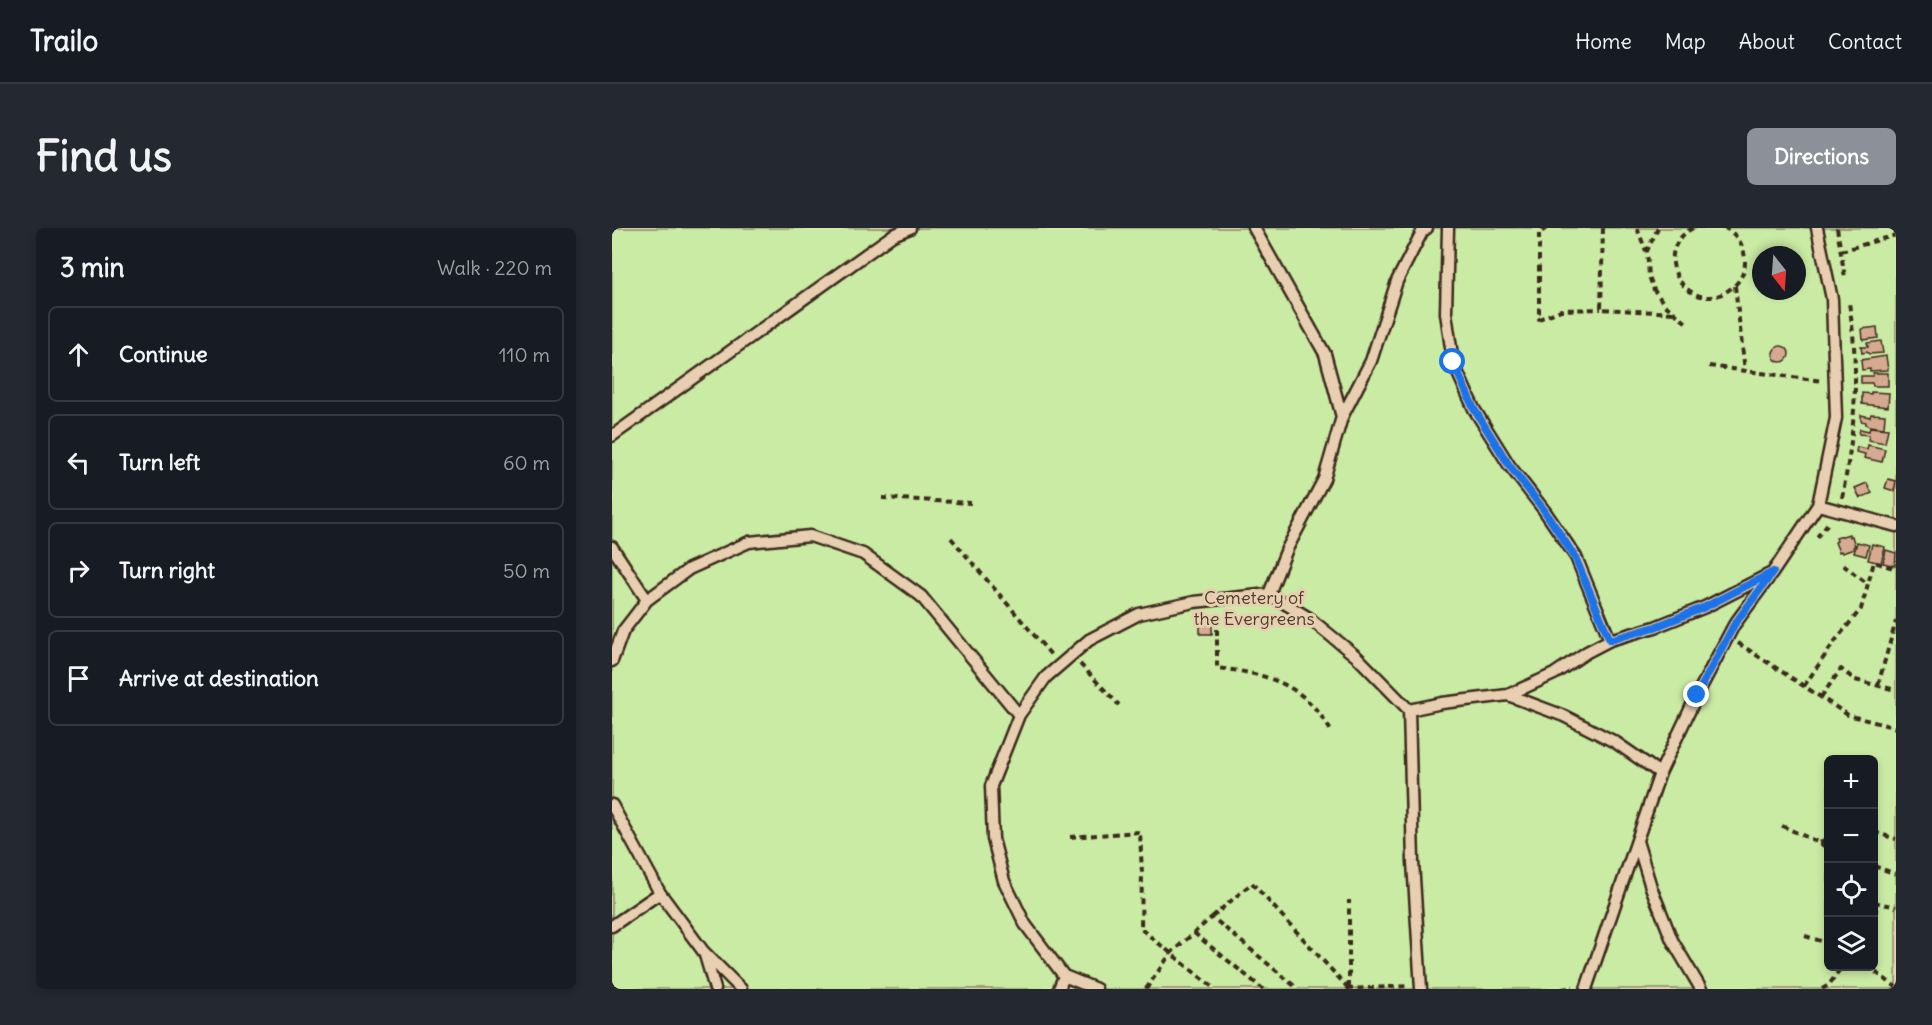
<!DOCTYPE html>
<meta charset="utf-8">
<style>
:root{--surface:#171b24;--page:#242831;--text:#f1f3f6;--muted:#9ea1a6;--line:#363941;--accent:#8c9099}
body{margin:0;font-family:Delius,sans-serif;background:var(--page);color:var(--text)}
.controls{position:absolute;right:18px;bottom:18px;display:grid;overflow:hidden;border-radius:9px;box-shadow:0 3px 9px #0003}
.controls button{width:54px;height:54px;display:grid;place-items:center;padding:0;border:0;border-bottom:2px solid var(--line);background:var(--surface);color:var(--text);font:30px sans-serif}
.compass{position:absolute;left:1140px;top:18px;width:54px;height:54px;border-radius:50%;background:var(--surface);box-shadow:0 3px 9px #0003;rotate:163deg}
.stop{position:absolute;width:18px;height:18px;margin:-14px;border:4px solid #1a73e8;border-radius:50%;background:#fff}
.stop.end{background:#1a73e8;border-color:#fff;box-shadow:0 2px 6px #0008}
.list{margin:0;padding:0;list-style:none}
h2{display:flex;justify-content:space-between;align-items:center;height:78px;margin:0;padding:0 24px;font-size:26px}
h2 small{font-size:20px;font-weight:400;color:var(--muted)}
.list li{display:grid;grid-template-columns:39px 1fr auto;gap:18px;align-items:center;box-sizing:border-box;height:96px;margin:0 12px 12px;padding:0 12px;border:2px solid var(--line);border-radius:9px}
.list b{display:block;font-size:22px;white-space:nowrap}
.list em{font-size:20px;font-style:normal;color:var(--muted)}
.icon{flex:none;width:33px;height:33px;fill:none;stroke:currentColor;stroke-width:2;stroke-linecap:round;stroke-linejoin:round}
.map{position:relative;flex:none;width:1284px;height:761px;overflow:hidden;border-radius:9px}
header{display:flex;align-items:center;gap:36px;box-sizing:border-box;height:84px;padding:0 30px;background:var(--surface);border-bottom:2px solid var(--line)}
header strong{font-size:28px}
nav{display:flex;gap:33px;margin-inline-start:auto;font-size:21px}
.intro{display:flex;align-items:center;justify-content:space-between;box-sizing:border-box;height:144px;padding:0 36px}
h1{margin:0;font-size:42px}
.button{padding:15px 27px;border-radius:9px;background:var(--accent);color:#fff;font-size:21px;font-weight:700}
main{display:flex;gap:36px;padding:0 36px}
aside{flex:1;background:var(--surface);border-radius:9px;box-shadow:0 3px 9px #0003}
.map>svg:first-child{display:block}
.green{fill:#caeba4;stroke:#828a61;stroke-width:1.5;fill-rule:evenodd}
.building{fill:#d6aa90;stroke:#3b2a1e;stroke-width:1.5}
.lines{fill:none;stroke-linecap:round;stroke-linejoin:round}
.lane-casing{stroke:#3b2a1e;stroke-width:15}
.path{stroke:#3b2a1e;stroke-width:4;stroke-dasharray:6 4.5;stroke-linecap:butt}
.lane{stroke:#e9cfb1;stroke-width:10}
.route{stroke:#1a73e8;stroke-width:8}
.labels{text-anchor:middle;stroke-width:6;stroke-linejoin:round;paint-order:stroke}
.park-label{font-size:18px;fill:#493d2b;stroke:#e9cfb1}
</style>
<header>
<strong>Trailo</strong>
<nav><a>Home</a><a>Map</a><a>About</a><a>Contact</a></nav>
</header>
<div class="intro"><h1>Find us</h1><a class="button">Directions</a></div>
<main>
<aside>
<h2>3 min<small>Walk · 220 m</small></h2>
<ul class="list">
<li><svg class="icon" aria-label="ahead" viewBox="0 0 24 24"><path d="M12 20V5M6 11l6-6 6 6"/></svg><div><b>Continue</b></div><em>110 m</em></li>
<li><svg class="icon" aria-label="left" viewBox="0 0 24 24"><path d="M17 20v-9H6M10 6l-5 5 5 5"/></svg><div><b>Turn left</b></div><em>60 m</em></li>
<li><svg class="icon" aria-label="right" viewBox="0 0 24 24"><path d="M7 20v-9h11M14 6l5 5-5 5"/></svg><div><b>Turn right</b></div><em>50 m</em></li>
<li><svg class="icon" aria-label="arrive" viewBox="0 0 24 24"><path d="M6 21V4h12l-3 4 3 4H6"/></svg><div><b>Arrive at destination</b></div></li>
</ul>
</aside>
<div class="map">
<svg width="1284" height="761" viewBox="0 0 1284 761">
<rect width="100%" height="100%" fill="#e9cfb1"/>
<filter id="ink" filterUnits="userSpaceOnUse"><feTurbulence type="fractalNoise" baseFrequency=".0167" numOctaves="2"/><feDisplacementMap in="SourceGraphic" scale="12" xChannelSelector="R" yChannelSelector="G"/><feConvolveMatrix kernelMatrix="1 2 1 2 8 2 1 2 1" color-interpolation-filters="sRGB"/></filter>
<g filter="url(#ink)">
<path class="green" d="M0,0H1284V761H0ZM1149,27H1185V63H1149ZM1216,532H1262V738H1216Z"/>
<path class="building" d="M1265,99L1266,110L1251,112L1250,101Z
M1269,113L1271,125L1257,126L1255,124L1250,125L1249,119H1256L1255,115Z
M1161 126a8 8 0 1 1 16 0a8 8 0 1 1-16 0Z
M1274,128L1276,142L1258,143V141L1250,142L1249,132Z
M1261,145H1276V158H1261L1260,155H1249V148H1261Z
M1259,164L1277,165L1276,179L1250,176V165L1259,166Z
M1259,186L1273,187L1272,200L1257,198L1254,196V194L1249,193V187L1258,189Z
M1258,199L1276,201L1273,215L1256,212L1257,207L1247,206L1248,201L1257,203Z
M1256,217L1273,221L1270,234L1252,230L1253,226L1244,224L1245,219L1255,221Z
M1276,251L1284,253L1282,263L1273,260Z
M1255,255L1260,265L1248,270L1243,260Z
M1237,306V309L1240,308L1243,318L1241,319L1242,321L1230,325L1229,323L1227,324L1223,314L1225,313L1224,310Z
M1245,314L1257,317L1254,328L1242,325Z
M1260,316L1273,319L1269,335L1256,332Z
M1274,322L1284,325L1283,338L1271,335Z
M588,396H600V406H588Z"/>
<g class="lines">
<g class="lane-casing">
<path id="lane" d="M642,0L713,126L730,189L712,251L675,321L657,366
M836,0L834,85L841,134L862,181L897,237L932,282L964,329L998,412
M730,189L759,133L785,53L810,4L815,0
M0,208L281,7L298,0
M1206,277L1284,298
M0,319L35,372
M0,433L11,403L35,372L77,341L137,314L198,308L251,326L309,368L407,487
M896,467L942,446L975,424L998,412L1043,399L1093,379L1158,346
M797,482L830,475L896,467L952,488L1003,514L1048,545
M0,577L48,665L91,723L129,761
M1025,613L1039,659L1060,712L1089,761
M0,698L48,665
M93,727L103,761
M447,761L452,748
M484,761L452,748L413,696L392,653L381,611L379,558L407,487L434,449L477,412L527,386L582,374L657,366L697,390L745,429L797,482L801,634L809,761
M974,761L1048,545L1085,467L1122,397L1161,344L1206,277L1224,190L1220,71L1205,0"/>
</g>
<path class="path" d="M935,0L927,5V91L949,82L989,81
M991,0L989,81L1062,85
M1025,0L1034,23
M1046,0L1035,23L1037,48L1042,62L1053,77L1076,96
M1081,0C1034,25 1078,92 1118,61C1127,55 1133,45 1133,34C1133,19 1126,7 1113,0
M1225,0L1233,50
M1229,23L1284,7
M1123,58L1133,143
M1097,138L1210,153
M270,270L359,275
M1230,270C1243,202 1248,143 1237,75
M1205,309L1217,294
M339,310L440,428
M1231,337L1256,356
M605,401V440C657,446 692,456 719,503
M1126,415L1236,487L1284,500
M468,436L507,477
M1266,457L1284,393
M1192,458L1223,413L1249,381L1262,334L1284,341
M1209,469L1229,441L1243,452L1284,462
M1170,598L1208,615L1216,609
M1262,604L1284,611
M458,609L528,604L530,646L529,701L603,761
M1208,615L1216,621
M1262,638L1284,646
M1262,674L1284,679
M1262,686L1267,677
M600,689L640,655L737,761
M582,705L651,761
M1193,708L1216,715
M1255,738L1284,759
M737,760V672
M534,761L559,725L600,689L686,761
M735,761L796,758
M950,761L961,759
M1210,761L1217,757L1230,738"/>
<use href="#lane" class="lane"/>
</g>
</g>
<g class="lines" filter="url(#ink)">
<path class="route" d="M841,134L862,181L897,237L932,282L963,329L998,412L1043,399L1093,379L1161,344L1122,397L1085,467"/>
</g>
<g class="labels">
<g class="park-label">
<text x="642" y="376">Cemetery of<tspan x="642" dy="21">the Evergreens</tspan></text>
</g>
</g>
</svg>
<div class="controls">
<button>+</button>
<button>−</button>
<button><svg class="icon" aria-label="locate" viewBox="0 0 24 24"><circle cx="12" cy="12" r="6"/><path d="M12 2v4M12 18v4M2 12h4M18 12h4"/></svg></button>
<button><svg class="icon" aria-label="layers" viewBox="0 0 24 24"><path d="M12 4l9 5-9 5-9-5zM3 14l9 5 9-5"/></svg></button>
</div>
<svg class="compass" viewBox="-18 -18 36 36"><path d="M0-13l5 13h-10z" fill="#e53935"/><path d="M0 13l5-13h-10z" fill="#9ea1a6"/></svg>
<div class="stop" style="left:841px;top:134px"></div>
<div class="stop end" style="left:1085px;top:467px"></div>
</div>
</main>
